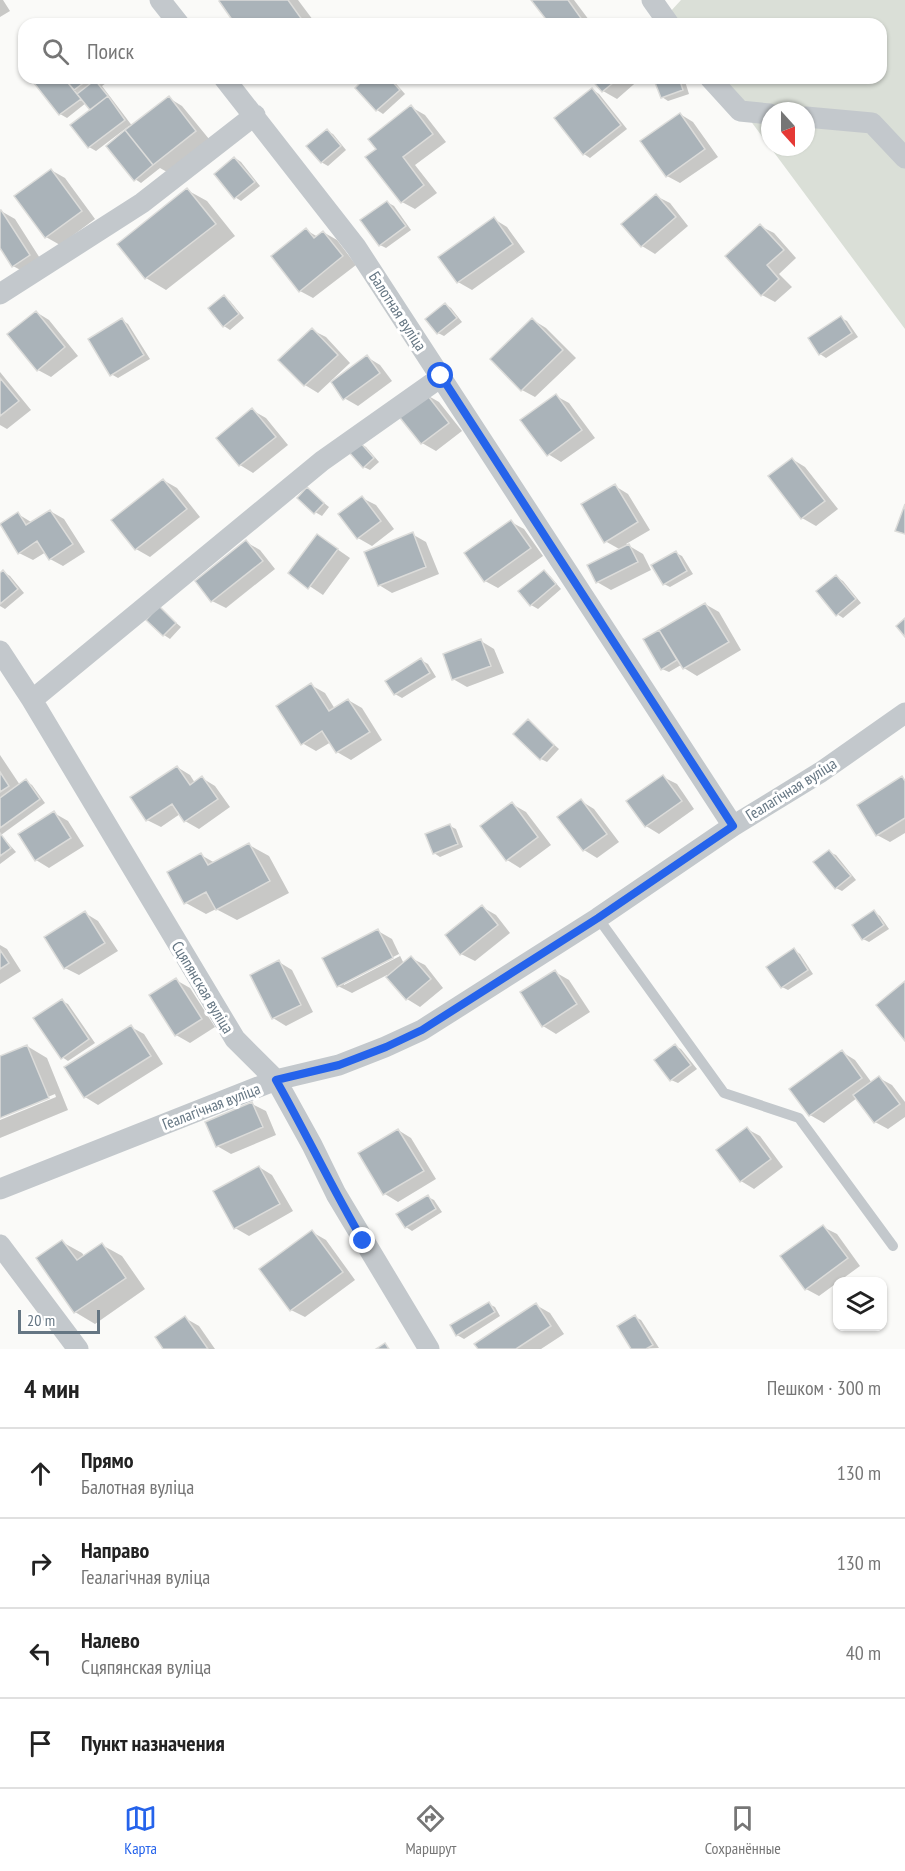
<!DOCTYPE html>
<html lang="ru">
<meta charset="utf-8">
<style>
:root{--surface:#fff;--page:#f6f6f6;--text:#222;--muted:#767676;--line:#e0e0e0;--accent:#2563eb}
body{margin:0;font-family:"PT Sans Narrow",sans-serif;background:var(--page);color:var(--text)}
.controls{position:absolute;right:18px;bottom:18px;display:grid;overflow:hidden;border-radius:12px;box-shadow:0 2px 4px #0004}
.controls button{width:54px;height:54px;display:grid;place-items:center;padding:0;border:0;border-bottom:2px solid var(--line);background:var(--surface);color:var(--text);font:30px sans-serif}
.compass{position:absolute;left:761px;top:102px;width:54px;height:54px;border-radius:50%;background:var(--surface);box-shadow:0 2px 4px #0004;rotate:159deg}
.scale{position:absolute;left:18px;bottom:15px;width:82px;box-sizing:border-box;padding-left:6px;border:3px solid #657683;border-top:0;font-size:16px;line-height:21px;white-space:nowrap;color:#657683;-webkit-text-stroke:4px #fff;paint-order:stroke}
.stop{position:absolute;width:18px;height:18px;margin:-14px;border:4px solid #2563eb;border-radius:50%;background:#fff}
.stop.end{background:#2563eb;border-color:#fff;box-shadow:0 2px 6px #0008}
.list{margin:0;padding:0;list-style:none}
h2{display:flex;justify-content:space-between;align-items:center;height:78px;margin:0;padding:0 24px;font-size:26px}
h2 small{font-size:20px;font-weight:400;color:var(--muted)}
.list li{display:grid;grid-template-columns:39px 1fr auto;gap:18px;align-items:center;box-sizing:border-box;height:90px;padding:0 24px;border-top:2px solid var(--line)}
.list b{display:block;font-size:22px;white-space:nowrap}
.list p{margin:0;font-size:20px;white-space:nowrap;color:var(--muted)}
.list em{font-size:20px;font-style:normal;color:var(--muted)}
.icon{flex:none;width:33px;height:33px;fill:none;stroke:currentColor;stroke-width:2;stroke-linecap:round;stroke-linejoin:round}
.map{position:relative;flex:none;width:905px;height:1349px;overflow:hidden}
.search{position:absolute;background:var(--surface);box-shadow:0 2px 4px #0004;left:18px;right:18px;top:18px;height:66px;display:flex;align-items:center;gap:15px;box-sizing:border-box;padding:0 21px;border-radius:18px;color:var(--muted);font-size:22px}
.sheet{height:438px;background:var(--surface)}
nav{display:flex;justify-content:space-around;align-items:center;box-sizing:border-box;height:84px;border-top:2px solid var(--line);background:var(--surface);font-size:16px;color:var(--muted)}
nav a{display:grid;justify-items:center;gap:3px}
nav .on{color:var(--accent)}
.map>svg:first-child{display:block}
.green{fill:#dadfd7}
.shadow{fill:#0003;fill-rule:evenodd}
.building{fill:#aab3b9;stroke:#dcdcda;stroke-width:1.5}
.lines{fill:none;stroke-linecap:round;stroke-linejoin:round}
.lane{stroke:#c3c8cc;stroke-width:10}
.street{stroke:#c3c8cc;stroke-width:21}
.route{stroke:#2563eb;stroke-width:8}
.labels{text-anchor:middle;stroke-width:6;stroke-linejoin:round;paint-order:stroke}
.street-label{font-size:16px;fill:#657683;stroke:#fff}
</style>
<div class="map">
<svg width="905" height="1349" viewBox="0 0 905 1349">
<rect width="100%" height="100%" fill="#fafaf8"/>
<path class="green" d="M681,0H905V329L770,147H806V111H770V147L719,78H881V24H679L670,12Z"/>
<path class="shadow" d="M0,0H3L10,11L0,17Z
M223,0H298L316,24H237Z
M533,0H574L592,24H539L547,18Z
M32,78H113L102,86L133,127L169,98L182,106L209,139L167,172L160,168L141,183L135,179L129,126L96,151L89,147L72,125L92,110L86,103L67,118L60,114Z
M368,78H391L405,94L383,114L377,110L357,88Z
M592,78H641L617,99L603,91Z
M664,78H684L689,94L668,101L662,97Z
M593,90L599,94L627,129L590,158L584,154Z
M411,107L425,115L446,142L415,165L437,193L415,209L402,202L378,149Z
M680,114L693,122L718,157L680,183L667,176Z
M327,131L333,134L346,150L328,166L321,162Z
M235,158L241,162L260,186L241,201L235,197Z
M51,170L65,178L95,219L60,245L46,237Z
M187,190L207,201L235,236L166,290L146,278L119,244Z
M656,196L670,203L688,226L655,254L642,246Z
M387,202L394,206L411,230L386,248L380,245Z
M1,211L15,219L43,263L26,273L13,266L0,245Z
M494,219L507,227L525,252L472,290L458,282Z
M760,226L774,233L796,258L779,274L792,287L775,302L762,295Z
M306,230L318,237L323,232L337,240L356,265L313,298L300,291Z
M224,297L230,301L244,318L230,330L224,326L210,309Z
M445,304L451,308L462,322L444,336L438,333Z
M36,312L49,320L78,356L51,377L38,370Z
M841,318L847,321L858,337L826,358L820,354Z
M122,320L128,324L150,359L118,378L111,374Z
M533,320L546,328L576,358L535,397L522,390Z
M312,330L326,337L350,363L318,393L305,385L281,360Z
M367,357L380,365L392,381L358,406L344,398Z
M0,372L31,410L7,429L0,425Z
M425,394L439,402L462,431L436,451L422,443L399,414Z
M556,396L569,403L595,438L561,462L548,454Z
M252,410L266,418L288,445L253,473L240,465Z
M359,443L366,447L379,462L370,470L364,467Z
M792,459L805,467L838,509L816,526L802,518L770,476Z
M163,480L177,488L200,517L150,557L136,549L113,521Z
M615,486L628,494L650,530L626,544L643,554L651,570L611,590L597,582L621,550L605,541Z
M307,489L329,507L322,516L315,512Z
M362,498L376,505L394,529L372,546L358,538L340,514Z
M50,511L64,519L85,552L63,566L50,559L46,552L33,560L19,553L18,514L31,522Z
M511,522L524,529L543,556L498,588L485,581Z
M412,534L426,542L439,574L392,593L379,585Z
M317,535L350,558L323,595L290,573Z
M246,542L260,550L275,569L226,608L212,601Z
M676,553L682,556L693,574L670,587L664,584Z
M3,572L10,576L24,593L5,609L0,606V575Z
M544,572L550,576L561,589L538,609L531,605Z
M837,577L843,581L861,603L843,618L837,614Z
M705,604L719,612L741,650L697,676L684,668L681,665L669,672L662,669L645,640Z
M159,608L181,627L170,639L164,635Z
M481,641L494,649L504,673L467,687L453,679Z
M421,660L428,664L436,677L402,698L395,694L387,682Z
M311,685L325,693L335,709L348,700L362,708L382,740L351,760L337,752L331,742L316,751L302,743Z
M528,721L559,749L547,762L541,759Z
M0,755L20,785L26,781L32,785L45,803L1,835L16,852L0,864Z
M177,767L190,775L195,783L202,778L215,786L230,807L199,829L185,821L180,814L161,827L147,820Z
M663,777L677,784L694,809L659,834L646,826Z
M902,778L905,780V833L890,842L877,835Z
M581,801L594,809L619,842L597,858L584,850Z
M512,804L526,812L551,845L520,868L507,860Z
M54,813L68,821L84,846L49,868L36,860Z
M450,826L456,829L463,847L440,857L434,853Z
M249,845L269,856L289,893L237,920L216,909L206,914L186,903L201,855L215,863Z
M829,852L836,855L856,880L842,891L836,888Z
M482,907L496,915L510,933L475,961L461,954Z
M874,912L880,916L889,929L869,942L863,939Z
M85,913L98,921L118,951L79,975L65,968Z
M378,931L392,939L404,964L411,958L425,965L443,988L420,1007L407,999L387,975L352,993L338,986ZM399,954L400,956L344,985V982Z
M0,945L7,949L21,971L0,984Z
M794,950L800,954L813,974L788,990L782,987Z
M279,962L292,970L313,1012L286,1026L273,1018Z
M555,972L569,980L590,1012L556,1034L543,1026Z
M176,980L190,988L215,1027L190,1043L176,1035Z
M62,1001L68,1004L95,1043L68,1061L62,1057Z
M131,1027L144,1034L163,1064L98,1105L85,1097Z
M27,1046L47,1058L68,1110L0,1138V1120L56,1097L55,1094L0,1117V1057Z
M675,1046L681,1049L697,1069L678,1083L671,1080Z
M842,1052L855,1060L872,1083L879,1078L892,1085L905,1102V1117L888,1129L875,1122L857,1098L824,1123L810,1115L791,1089Z
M252,1104L266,1111L276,1135L231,1154L217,1146Z
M747,1129L760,1136L783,1167L754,1189L741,1181Z
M398,1130L411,1138L436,1179L398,1202L385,1194Z
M259,1167L272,1175L293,1211L249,1236L235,1228Z
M428,1197L434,1200L442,1212L412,1231L406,1227Z
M823,1227L837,1234L860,1266L819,1296L806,1289Z
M312,1232L326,1240L355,1280L305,1317L291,1310Z
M62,1242L82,1253L85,1257L102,1245L122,1256L145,1289L95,1324L75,1312Z
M489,1304L495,1307L500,1316L464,1339L457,1335Z
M536,1305L550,1313L564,1334L541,1349H480Z
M635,1317L641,1320L659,1348L633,1349Z
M185,1318L199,1326L215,1349H165Z"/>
<path class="building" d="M220,0H288L303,21L299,24H235L219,1Z
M531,0H568L583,21L579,24H536L545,18Z
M30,78H64L81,99L59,115Z
M64,78H90L74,90Z
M365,78H389L400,90L376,111L355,88Z
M590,78H619L602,92Z
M659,78H679L683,90L661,98L654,80Z
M95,80L108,96L90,110L77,94Z
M592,88L621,125L583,155L554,118Z
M108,96L125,120L88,148L70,125Z
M169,96L196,131L153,165L125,130Z
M411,105L433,134L403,157L424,185L401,203L365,157L376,149L368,139Z
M680,113L705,149L666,177L640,141Z
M327,129L341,146L321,163L306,146Z
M125,130L153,165L134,181L106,146Z
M234,157L255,182L234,199L214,174Z
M51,169L82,211L45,238L14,196Z
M187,188L216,224L145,279L117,244Z
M656,194L676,217L641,247L621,224Z
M387,201L406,226L379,246L360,220Z
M0,210H1L30,255L12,267L0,248Z
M494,217L513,244L457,283L438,257Z
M760,224L784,250L767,265L779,279L761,296L725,256Z
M306,228L314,238L323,231L343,256L299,292L271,256Z
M224,295L239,314L223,327L208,308Z
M445,303L457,318L437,334L425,319Z
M36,311L65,347L37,371L7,334Z
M841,316L852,333L819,355L808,338Z
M122,318L144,355L110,376L88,339Z
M532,318L563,350L521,391L490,359Z
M312,328L338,355L304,386L278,360Z
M367,355L380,373L343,400L331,382Z
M0,378L19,401L0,416Z
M425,392L449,423L421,444L397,414Z
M556,394L582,430L547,456L520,420Z
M252,408L276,437L239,466L216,438Z
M359,441L374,458L363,468L348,451Z
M792,458L825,501L801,519L768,476Z
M163,479L187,509L135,550L111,520Z
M615,484L638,522L604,543L581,504Z
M307,487L324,503L314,514L297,498Z
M362,496L381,521L357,539L338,514Z
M905,504V534L895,531Z
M50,510L73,544L49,560L37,541L18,554L0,524L18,512L26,525Z
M511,520L531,548L484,582L464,553Z
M413,532L426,567L378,586L364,552Z
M317,534L338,549L308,589L288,573Z
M246,540L263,561L211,602L195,581Z
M629,544L638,562L596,583L587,565Z
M676,551L687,571L663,585L651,565Z
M3,570L18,589L0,604V573Z
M544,570L556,584L530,606L518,591Z
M836,575L856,599L836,616L816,591Z
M705,603L729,642L683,669L659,630Z
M159,606L176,623L163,636L146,620Z
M905,618V637L896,626Z
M659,630L677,660L661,670L643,639Z
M481,639L491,666L452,680L443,654Z
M421,658L430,673L394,695L385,681Z
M311,683L329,711L348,699L370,732L336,753L322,731L301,745L276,706Z
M528,719L554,745L540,760L513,734Z
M177,766L190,785L202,776L218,799L184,822L172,804L146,821L130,797Z
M0,772L9,786L0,792Z
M663,775L682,801L645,827L626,801Z
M902,776L905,781V818L876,836L857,805Z
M26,779L40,799L0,828V798Z
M581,799L607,834L583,851L557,817Z
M512,802L538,837L506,861L480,826Z
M54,811L71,838L35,861L18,834Z
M450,824L458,844L433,854L425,834Z
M0,833L11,848L0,856Z
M249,843L270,881L216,910L206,892L184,904L167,872L201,853L208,865Z
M829,850L851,876L835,889L813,862Z
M482,905L498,925L460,955L445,935Z
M874,910L884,925L862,940L852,925Z
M85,911L105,943L64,969L44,937Z
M378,929L393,958L337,987L322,958Z
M794,948L808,970L781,988L766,967Z
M0,950L9,963L0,969Z
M411,956L431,979L406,1000L386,977Z
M279,960L301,1005L272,1019L250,975Z
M555,970L577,1004L542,1027L520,992Z
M176,978L202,1019L175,1036L149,995Z
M905,981V1041L876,1005Z
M62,999L89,1039L61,1059L33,1018Z
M131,1025L151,1056L84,1098L64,1067Z
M675,1044L691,1065L670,1081L654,1060Z
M27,1045L49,1098L0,1118V1056Z
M842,1050L862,1078L809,1116L789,1089Z
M879,1076L900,1104L874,1123L853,1095Z
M252,1102L263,1127L216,1147L205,1122Z
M747,1127L771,1159L740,1182L716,1150Z
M398,1129L424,1171L383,1195L358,1153Z
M259,1166L280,1204L234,1229L213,1191Z
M428,1195L436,1209L405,1228L396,1214Z
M823,1225L848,1258L805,1290L780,1256Z
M312,1230L343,1272L290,1311L259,1269Z
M62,1240L77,1260L102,1243L126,1278L74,1313L36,1258Z
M489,1302L495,1312L456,1336L450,1325Z
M536,1303L551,1326L516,1349H478L474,1344Z
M635,1315L653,1345L646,1349H631L617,1326Z
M185,1316L208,1349H163L155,1337Z
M385,1343L389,1349H376Z"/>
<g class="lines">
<path class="lane" d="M598,918L724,1093L799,1118L893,1246"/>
<path class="street" d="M160,0L179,24
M652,0L669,24
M224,78L356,247L733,826
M710,78L740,111L770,114
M806,117L872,123L905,158
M0,294L142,203L255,115
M0,651L32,700L235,1039L276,1080L312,1145L336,1194L429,1349
M32,700L322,461L441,377
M0,1189L276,1080L339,1065L385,1047L422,1030L598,918L733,826L821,772L905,713
M0,1245L78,1349"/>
</g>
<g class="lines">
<path class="route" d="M363,1241C332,1188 306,1133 276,1080L339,1065L386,1047L422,1030L598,918L733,826L441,376"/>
</g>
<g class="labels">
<g class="street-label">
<text transform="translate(398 311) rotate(57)" y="6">Балотная вуліца</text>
<text transform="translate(791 789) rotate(-32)" y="6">Геалагічная вуліца</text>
<text transform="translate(203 987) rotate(59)" y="6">Сцяпянская вуліца</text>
<text transform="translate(211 1106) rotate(-21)" y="6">Геалагічная вуліца</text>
</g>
</g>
</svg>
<div class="controls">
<button><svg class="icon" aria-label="layers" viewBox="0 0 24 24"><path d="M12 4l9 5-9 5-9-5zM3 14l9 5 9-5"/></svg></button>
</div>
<svg class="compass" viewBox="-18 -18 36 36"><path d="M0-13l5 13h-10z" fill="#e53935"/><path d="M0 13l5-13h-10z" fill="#767676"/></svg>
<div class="scale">20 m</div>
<div class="stop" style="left:441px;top:376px"></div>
<div class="stop end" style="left:363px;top:1241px"></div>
<div class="search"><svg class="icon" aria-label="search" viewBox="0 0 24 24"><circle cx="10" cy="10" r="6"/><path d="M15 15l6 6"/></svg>Поиск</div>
</div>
<section class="sheet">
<h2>4 мин<small>Пешком · 300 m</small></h2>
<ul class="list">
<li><svg class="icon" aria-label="ahead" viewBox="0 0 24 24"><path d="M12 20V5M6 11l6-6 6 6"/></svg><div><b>Прямо</b><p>Балотная вуліца</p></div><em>130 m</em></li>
<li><svg class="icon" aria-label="right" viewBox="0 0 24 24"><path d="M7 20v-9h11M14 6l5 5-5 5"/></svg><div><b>Направо</b><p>Геалагічная вуліца</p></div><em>130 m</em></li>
<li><svg class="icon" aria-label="left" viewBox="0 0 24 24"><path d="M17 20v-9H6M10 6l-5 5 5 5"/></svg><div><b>Налево</b><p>Сцяпянская вуліца</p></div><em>40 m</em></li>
<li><svg class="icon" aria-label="arrive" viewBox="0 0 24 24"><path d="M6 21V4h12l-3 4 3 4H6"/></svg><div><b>Пункт назначения</b></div></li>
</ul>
</section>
<nav>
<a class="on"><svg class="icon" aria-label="map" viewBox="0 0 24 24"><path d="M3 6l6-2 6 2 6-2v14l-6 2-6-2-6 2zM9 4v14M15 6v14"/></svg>Карта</a>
<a><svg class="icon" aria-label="directions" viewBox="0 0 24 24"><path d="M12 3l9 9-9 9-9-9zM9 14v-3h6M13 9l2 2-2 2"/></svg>Маршрут</a>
<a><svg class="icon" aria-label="saved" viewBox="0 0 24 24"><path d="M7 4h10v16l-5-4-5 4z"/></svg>Сохранённые</a>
</nav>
